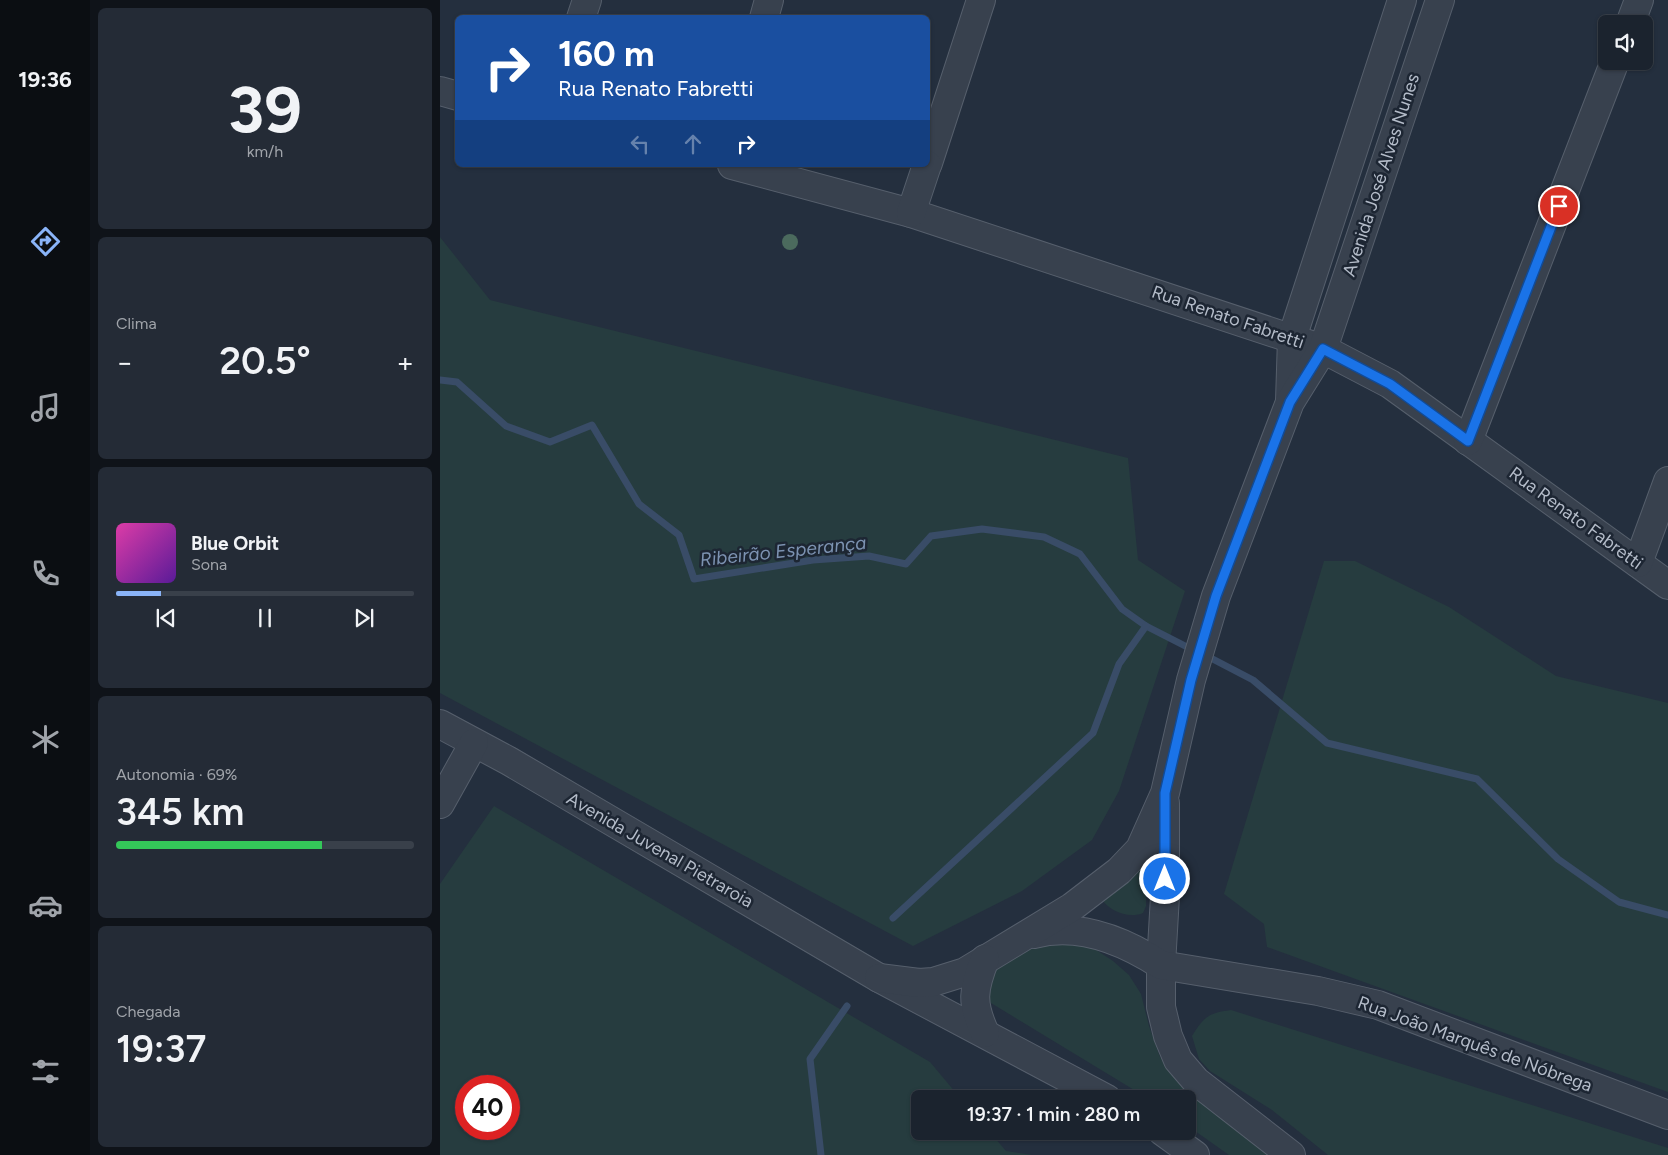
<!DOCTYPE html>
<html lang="pt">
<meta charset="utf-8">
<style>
:root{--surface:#1b232e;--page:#242b36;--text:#f1f3f6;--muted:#a0a4aa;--line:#39404a;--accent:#8ab4f8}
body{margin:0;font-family:Figtree,sans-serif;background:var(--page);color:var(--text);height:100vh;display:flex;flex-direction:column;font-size:19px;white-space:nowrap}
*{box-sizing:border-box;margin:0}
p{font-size:16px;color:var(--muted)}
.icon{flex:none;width:28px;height:28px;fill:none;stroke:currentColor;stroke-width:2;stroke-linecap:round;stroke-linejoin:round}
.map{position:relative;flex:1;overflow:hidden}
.side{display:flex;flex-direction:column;gap:8px;padding:8px;background:#0f1319;width:350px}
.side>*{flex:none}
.hud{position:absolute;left:15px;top:15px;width:475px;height:152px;border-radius:8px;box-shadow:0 1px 4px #0004,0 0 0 1px var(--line);background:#1a4fa0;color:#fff;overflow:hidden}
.fabs{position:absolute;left:1158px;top:15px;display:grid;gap:10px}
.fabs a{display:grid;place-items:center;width:55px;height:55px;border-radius:8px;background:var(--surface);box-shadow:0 1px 4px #0004,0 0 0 1px var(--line);font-size:25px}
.speed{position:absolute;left:15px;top:1075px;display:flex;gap:10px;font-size:25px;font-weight:700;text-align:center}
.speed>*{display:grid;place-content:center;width:65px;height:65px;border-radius:50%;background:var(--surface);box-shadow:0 1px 4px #0004,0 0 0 1px var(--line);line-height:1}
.speed .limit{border:8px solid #d22;background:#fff;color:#111}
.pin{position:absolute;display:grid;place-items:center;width:42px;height:42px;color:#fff;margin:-21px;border:2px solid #fff;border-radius:50%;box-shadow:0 1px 5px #0007}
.me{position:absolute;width:55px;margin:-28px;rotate:0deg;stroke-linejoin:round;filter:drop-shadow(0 0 4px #0008)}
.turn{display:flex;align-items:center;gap:18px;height:105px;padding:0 20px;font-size:22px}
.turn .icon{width:65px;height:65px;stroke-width:2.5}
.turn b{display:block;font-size:35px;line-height:42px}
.lanes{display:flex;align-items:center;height:48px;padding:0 20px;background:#0003;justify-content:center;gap:25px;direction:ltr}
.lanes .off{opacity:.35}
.big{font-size:38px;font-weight:600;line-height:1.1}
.side .widget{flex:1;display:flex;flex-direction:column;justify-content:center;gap:8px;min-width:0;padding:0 18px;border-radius:8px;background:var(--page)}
.side .dial{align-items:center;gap:0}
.dial b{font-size:65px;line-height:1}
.song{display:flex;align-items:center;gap:15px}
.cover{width:60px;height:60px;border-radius:8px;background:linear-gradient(135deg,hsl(320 70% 55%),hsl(270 70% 35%))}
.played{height:5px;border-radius:2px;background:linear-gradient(90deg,var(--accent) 15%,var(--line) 15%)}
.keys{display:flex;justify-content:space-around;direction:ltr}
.heat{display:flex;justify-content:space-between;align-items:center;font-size:28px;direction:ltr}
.charge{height:8px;border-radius:4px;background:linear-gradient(90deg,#34c759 69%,var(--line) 0)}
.trip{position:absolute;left:471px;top:1090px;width:285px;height:50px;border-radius:8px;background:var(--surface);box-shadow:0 1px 4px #0004,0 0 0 1px var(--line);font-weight:600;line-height:50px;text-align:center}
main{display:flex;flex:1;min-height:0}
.tab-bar{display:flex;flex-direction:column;width:90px;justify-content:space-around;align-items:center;background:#0b0e12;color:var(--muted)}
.tab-bar .icon{width:35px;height:35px}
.tab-bar .selected{color:var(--accent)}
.tab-bar b{font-size:22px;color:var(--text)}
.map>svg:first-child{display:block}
</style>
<main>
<nav class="tab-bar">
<b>19:36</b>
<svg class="icon selected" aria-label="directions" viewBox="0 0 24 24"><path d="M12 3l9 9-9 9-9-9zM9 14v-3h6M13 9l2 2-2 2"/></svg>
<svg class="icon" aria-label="music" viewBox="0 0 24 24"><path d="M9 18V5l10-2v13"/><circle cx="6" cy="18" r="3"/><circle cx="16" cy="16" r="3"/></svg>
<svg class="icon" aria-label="phone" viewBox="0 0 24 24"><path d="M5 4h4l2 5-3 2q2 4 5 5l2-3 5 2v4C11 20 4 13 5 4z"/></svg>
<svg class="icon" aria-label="climate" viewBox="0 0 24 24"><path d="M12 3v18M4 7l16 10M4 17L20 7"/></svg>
<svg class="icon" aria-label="car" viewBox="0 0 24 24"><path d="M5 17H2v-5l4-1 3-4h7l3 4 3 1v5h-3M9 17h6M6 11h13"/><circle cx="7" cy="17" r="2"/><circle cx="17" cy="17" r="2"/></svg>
<svg class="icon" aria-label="filters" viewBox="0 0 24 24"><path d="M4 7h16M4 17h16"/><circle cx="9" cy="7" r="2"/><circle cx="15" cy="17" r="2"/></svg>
</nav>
<section class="side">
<div class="widget dial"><b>39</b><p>km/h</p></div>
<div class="widget"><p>Clima</p>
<div class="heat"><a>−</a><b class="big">20.5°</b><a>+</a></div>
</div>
<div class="widget">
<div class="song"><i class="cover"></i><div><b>Blue Orbit</b><p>Sona</p></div></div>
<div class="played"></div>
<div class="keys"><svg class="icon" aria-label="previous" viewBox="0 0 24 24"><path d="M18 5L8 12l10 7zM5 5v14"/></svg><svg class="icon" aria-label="pause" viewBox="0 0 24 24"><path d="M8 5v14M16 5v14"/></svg><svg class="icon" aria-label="next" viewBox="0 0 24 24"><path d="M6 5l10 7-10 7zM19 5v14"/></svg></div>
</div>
<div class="widget"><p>Autonomia · 69%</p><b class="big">345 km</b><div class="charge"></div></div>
<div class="widget"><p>Chegada</p><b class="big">19:37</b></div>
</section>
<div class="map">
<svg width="1228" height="1155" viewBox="0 0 1228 1155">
<rect width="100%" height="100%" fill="#242f3e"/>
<g fill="#263c3f" fill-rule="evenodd">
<path d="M0,237l50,63 638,158 10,102 47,31 -66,200 -27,49 -70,51 -109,55 -473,-253z"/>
<path d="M884,561h31l94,46 107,69 112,27v389l-401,-145 -3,-23 -40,-30z"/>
<path d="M54,806l436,256 31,37h-41v32h69l17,20 26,4h-592v-271zM26,1086h43v43h-43z"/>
<path d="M711,858l-5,32v16l-3,7c-14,6 -35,-2 -42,-15z"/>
<path d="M622,942l25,2 26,17 16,14 12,19 8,32 11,31 18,25 94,73h-43l-41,-29v-27h-39l-158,-96 -7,-13c12,-40 42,-44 78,-48z"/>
<path d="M791,1010l437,138v7h-340l-56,-45 -62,-39 -11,-12 -7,-23c12,-19 16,-23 39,-26z"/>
</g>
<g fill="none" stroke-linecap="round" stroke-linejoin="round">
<g stroke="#394c67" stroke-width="7">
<path d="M0,380l17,2 49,44 44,16 42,-17 47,79 40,31 15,44 119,-19 56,-4 37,8 25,-28 51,-7 62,8 36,17 42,55 24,17 47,24"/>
<path d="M765,655l48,25 74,63 150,36 81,80 61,43 49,13"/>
<path d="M453,918l200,-185 26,-69 27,-38"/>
<path d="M381,1155l-11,-96 37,-53"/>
</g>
<defs>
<g id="minor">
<path d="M141,18l6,-18"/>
<path d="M324,18l5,-18"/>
<path d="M1190,24l9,-24"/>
<path d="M0,91l18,5"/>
<path d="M488,163l53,-163"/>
<path d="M292,165l179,48 412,136 67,35 278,201"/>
<path d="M471,213l16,-48"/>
<path d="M850,401l2,-63 110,-338"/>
<path d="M1028,441l147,-380"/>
<path d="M1198,563l30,-82"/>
<path d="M0,724l69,37 370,217 228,121"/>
<path d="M725,803v93l-4,69v42l7,29 10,24 18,21 95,74"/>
<path d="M0,804l34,-61"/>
<path d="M594,934c45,-12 90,7 127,31l157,26 60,14 290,110"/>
<path d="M439,978l40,5 14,-1 32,-10 107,-65 47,-36 21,-22 25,-56 26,-113 25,-84 74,-194 33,-53 117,-349"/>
<path d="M545,1033c-14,-30 -12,-44 0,-74"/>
<path d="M722,1131l33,24"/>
</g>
</defs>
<use href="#minor" stroke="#565f6c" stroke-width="30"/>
<use href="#minor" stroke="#38414e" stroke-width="28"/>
</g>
<circle fill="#4b6a5d" cx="350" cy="242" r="8"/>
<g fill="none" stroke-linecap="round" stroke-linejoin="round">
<defs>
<path id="route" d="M725,879v-86l26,-113 25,-84 74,-194 33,-53 67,35 78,57 91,-235"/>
</defs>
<use href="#route" stroke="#114b97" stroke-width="12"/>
<use href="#route" stroke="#1a73e8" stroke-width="9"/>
</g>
<g text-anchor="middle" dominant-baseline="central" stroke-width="5" stroke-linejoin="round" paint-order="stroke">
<g font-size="18" fill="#b4bcc9" stroke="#1d2633">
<text transform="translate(941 175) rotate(-72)">Avenida José Alves Nunes</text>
<text transform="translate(788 317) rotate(19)">Rua Renato Fabretti</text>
<text transform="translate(1136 518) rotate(36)">Rua Renato Fabretti</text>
<text transform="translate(220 850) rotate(30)">Avenida Juvenal Pietraroia</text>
<text transform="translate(1035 1044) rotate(20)">Rua João Marquês de Nóbrega</text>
</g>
<g font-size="19" font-style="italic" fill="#7c92b1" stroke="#1d2633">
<text transform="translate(343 551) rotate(-6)">Ribeirão Esperança</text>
</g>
</g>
</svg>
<div class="fabs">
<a><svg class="icon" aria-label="sound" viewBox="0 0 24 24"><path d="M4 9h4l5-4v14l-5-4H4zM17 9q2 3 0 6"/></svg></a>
</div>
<div class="speed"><div class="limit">40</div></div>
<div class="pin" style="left:1119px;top:206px;background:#d93025"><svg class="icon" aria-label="arrive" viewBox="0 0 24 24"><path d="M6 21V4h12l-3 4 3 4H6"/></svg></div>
<svg class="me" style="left:725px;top:879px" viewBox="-20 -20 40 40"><circle r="17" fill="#1a73e8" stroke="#fff" stroke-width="3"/><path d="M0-11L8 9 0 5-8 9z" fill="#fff"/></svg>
<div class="trip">19:37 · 1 min · 280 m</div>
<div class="hud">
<div class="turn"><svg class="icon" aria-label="right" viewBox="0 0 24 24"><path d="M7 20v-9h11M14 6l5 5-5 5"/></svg><div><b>160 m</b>Rua Renato Fabretti</div></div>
<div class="lanes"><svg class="icon off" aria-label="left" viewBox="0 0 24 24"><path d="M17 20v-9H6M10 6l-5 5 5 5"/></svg><svg class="icon off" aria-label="ahead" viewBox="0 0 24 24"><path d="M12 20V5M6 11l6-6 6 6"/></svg><svg class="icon" aria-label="right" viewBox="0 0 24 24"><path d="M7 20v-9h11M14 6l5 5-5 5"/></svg></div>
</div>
</div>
</main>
